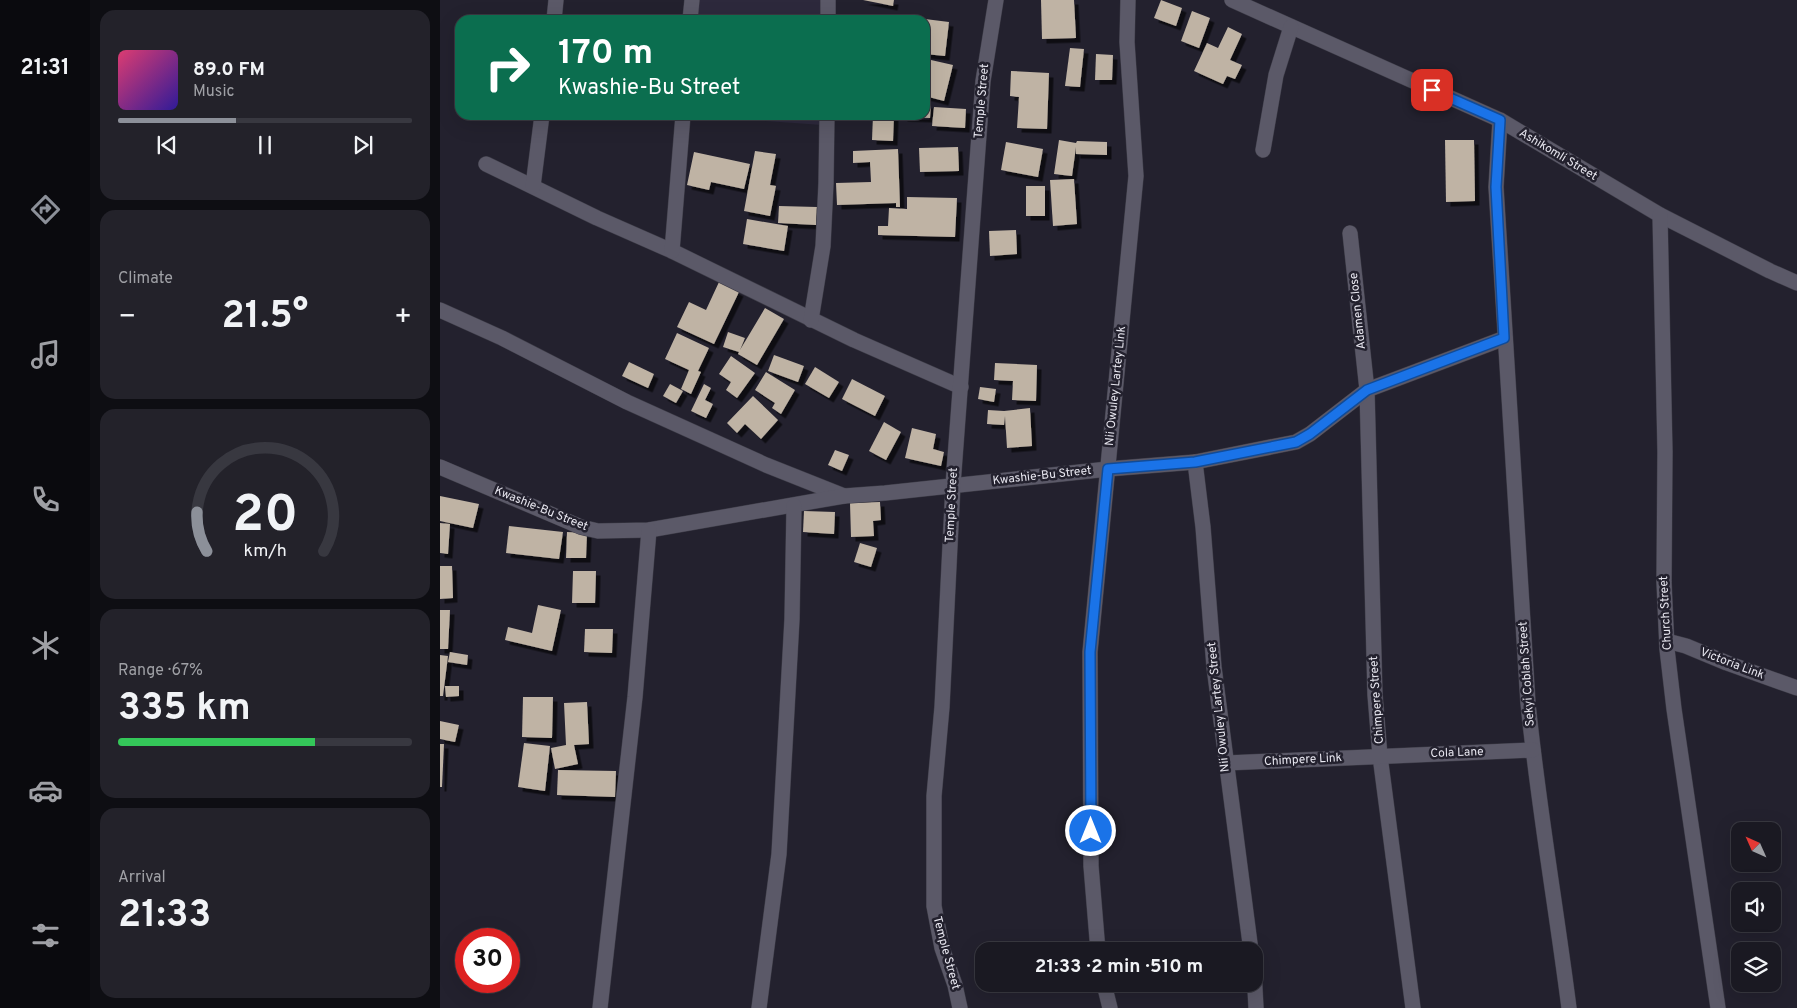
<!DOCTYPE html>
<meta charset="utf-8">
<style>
:root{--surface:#1a1922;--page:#23222a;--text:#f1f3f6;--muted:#9fa0a5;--line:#383840;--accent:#8c9099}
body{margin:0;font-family:Overpass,sans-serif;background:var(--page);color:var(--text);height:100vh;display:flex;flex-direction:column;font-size:19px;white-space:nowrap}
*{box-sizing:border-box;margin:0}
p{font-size:16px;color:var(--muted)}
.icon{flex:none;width:28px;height:28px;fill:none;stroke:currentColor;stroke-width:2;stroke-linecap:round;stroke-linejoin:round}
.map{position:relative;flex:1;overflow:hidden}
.details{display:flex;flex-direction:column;gap:10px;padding:10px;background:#0e0e13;width:350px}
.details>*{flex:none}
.guide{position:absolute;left:15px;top:15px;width:475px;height:105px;border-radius:15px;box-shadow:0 5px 20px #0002,0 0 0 1px var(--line);background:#0b6e4f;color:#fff;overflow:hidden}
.needle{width:32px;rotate:315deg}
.tools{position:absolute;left:1291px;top:822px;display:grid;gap:10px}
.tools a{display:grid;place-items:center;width:50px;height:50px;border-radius:10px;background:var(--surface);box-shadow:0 5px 20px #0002,0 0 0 1px var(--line);font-size:25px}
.speed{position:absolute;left:15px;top:928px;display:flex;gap:10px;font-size:25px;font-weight:700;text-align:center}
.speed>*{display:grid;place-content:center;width:65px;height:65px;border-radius:50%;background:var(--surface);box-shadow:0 5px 20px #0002,0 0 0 1px var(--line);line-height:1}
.speed .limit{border:8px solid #d22;background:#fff;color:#111}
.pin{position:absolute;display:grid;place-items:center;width:42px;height:42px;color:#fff;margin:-21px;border-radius:10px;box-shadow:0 2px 8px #0006}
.me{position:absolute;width:55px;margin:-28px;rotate:0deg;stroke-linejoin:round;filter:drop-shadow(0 0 4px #0008)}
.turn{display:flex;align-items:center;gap:18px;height:105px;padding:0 20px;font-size:22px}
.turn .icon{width:65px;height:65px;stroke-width:2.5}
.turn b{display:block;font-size:35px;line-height:42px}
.big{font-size:38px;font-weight:700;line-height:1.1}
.details .tile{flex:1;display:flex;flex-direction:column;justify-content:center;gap:8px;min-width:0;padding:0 18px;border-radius:15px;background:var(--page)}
.details .dial{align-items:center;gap:0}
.dial svg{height:130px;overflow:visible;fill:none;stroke:var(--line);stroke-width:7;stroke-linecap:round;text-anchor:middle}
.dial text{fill:var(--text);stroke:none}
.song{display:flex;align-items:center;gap:15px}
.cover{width:60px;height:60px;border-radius:8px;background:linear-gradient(135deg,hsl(340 70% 55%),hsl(250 70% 35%))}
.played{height:5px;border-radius:2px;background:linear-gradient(90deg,var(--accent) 40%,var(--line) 40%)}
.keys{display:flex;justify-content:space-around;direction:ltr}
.heat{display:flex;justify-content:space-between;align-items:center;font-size:28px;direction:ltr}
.charge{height:8px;border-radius:4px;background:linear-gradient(90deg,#34c759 67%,var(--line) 0)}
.trip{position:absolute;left:535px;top:942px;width:288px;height:50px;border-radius:15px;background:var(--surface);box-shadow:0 5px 20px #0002,0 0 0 1px var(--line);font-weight:700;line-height:50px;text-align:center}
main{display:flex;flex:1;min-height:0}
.dock{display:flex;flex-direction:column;width:90px;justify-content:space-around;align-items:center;background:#0a0a0e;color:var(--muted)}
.dock .icon{width:35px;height:35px}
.dock .selected{color:var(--accent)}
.dock b{font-size:22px;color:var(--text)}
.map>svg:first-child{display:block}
</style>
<main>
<nav class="dock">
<b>21:31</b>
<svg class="icon selected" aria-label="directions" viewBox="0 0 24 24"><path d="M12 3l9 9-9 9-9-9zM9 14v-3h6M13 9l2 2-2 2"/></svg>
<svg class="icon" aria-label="music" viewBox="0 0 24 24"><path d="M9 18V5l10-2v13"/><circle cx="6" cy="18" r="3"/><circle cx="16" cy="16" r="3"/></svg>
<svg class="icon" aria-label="phone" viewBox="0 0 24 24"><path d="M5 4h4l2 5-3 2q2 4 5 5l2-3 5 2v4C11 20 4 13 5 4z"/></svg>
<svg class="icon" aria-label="climate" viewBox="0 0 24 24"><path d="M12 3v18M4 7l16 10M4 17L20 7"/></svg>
<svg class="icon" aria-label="car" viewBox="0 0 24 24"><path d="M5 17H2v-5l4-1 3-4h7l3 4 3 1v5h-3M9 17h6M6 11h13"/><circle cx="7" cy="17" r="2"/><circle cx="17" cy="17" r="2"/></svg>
<svg class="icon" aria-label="filters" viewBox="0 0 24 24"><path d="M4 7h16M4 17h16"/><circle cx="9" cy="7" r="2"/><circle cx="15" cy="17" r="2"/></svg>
</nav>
<section class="details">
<div class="tile">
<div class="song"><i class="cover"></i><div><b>89.0 FM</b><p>Music</p></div></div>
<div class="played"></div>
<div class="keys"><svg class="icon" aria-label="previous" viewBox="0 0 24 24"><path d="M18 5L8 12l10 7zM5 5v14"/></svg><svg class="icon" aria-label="pause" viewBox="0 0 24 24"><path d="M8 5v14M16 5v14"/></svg><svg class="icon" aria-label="next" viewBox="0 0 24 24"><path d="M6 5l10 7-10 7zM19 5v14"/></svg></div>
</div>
<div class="tile"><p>Climate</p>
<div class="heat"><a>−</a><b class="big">21.5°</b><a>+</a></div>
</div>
<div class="tile dial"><svg viewBox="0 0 100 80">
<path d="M14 69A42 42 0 1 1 86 69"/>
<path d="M14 69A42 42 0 0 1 8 45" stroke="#8c9099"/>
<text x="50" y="56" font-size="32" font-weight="700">20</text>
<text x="50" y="72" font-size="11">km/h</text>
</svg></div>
<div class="tile"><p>Range · 67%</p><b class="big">335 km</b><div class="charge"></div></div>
<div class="tile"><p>Arrival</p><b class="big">21:33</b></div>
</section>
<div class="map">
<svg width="1357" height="1008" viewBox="0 0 1357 1008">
<defs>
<filter id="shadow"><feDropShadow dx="4.5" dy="4.5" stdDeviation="0" flood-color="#0009"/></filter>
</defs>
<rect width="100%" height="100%" fill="#23212e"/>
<g fill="#2d293c">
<path d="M259,0h122v20h-123z"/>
<path d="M253,115h129v10l-129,-9z"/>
</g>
<g fill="#bfb3a4" filter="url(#shadow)">
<path d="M423,0h31l-1,6z"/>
<path d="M601,0h33l2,38 -34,1z"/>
<path d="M721,0l21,8 -6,18 -22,-8z"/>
<path d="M752,11l18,7 -11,30 -18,-7z"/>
<rect x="348" y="16" width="19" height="4"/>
<path d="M485,19l24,3 -4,34 -20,-2z"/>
<path d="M788,27l14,7 -12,26 12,5 -7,14 -8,-3 -4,8 -29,-13 13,-28 11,5z"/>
<path d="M630,48l14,1 -4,38 -15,-1z"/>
<path d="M656,54l17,1 -1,25h-17z"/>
<path d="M491,60l22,5 -9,36 -19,-5v-12z"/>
<path d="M571,71l38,2 -2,56 -30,-1 2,-31 -9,-1z"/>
<path d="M485,104h6l-1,14 -27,-1v-2h22z"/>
<path d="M494,107l32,2 -1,19 -33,-2z"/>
<path d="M433,115h21l-1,26 -21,-1z"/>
<path d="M619,140l17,3 1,-2 30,1v13l-31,-1v-7l-4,29 -18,-2z"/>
<path d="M1005,140h29l1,61 -29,1z"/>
<path d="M566,142l37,7 -5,28 -37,-7z"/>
<path d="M518,147l1,24 -39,1 -1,-24z"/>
<path d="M458,149l2,58h-4v-4l-59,2 -1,-22 35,-1 -1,-20 -17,1v-12z"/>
<path d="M315,151l21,3 -6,31 6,1 -6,30 -26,-5z"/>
<path d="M254,152l56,12 -6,25 -33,-7 -2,8 -22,-5z"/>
<path d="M634,179l3,45 -24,2 -3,-46z"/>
<rect x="586" y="186" width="19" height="30"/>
<path d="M467,197l50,1 -2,39 -77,-2v-9h10l1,-18 18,1z"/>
<path d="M339,206l38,1 -1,18 -38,-2z"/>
<path d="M307,219l41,7 -4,25 -41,-7z"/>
<path d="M576,230l1,24 -27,2 -1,-25z"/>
<path d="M279,282l20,10 -25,52 -37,-17 12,-25 17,8z"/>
<path d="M325,308l19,11 -27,46 -19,-11 1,-2 -16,-5 5,-15 17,6 -5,12z"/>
<path d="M237,333l32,15 -11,23 3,1 -10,22 -10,-5 8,-19 -24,-11z"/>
<path d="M334,355l30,11 -6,16 -30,-11z"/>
<path d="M291,356l24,17 -18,25 -11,-8 5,-8 -12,-8z"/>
<path d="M189,362l25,12 -6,14 -26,-12z"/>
<path d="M555,363l42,2 -1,36 -24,-1 1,-19 -19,-1z"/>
<path d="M375,367l24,15 -10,16 -24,-14z"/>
<path d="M326,372l29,18 -14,24 -9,-6 3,-5 -20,-13z"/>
<path d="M412,379l33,17 -10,20 -33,-17z"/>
<path d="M230,384l13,7 -7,12 -13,-7z"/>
<path d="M264,384l7,4 -6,12 8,4 -7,14 -15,-7z"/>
<path d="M540,387l16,2 -2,13 -16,-3z"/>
<path d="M313,396l25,24 -17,19 -16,-15 -8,9 -10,-10z"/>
<path d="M590,408l2,38 -25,2 -2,-32 -1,9 -17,-1 1,-14 16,1z"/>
<path d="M444,422l17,10 -15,28 -17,-9z"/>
<path d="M472,428l24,6 -3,15 11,3 -3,14 -36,-8z"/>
<path d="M395,450l14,5 -7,16 -14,-6z"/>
<path d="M0,496l39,8 -6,24 -33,-7z"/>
<path d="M440,502l1,18 -8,1 1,15 -23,1 -1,-34z"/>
<path d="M364,511l31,1 -1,22 -31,-2z"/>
<path d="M0,523l10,1 -2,30 -8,-1z"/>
<path d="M69,526l54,6 -4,27 -53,-6z"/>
<path d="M127,532l20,1 -1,25h-20z"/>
<path d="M420,543l17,5 -6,19 -17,-5z"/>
<path d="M0,566h12l1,32 -13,1z"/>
<path d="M133,571h23l-1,32h-23z"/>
<path d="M98,605l23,5 -9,41 -47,-11 3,-13 24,6z"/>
<path d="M0,610h10l-2,39h-8z"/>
<path d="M145,629h28l-1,24 -28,-1z"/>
<path d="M10,652l18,3 -1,10 -19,-3z"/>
<path d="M0,655l8,1 -5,40h-3z"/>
<path d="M5,686h14v10l-13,1z"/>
<path d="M83,697h30l-1,41 -30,-1z"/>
<path d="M147,702l2,42 -15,1 4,19 -23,5 -4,-21 15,-3 -2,-42z"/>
<path d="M0,721l19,4 -4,17 -15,-3z"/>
<path d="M84,743l26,3 -5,45 -27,-4z"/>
<path d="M0,744h4l-2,43h-2z"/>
<path d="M118,770l58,1 -1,26 -58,-2z"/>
</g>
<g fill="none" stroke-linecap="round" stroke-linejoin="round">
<defs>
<g id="minor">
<path d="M792,0l268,120 160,95 110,56 27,12"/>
<path d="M114,20l2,-20"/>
<path d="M250,20l2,-20"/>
<path d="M388,20v-20"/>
<path d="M1060,120l-4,67 32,516c10,102 28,203 41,305"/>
<path d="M823,150l13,-75 15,-48"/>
<path d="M46,164l111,54 75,33 182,89 107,47"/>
<path d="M93,186l9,-71"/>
<path d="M1220,215l5,237 -1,130 3,67 7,60 44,299"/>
<path d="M910,233l17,157 8,305 5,61 33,252"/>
<path d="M232,251l11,-136"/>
<path d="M0,310l62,28 125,64 84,38 55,25 78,31"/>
<path d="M371,320l12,-74 3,-63 1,-68"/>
<path d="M755,462l8,65 11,140 37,284"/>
<path d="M0,467l141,60 17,4 51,-1 195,-34 41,-3 223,-24 87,-7 101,-20 14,-8 57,-44 138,-52"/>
<path d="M1227,641l19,5 41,17 70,25"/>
<path d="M786,763l307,-13"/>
<path d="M658,951l-7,-85 -1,-214 46,-476 -9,-134 1,-42"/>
<path d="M814,970l2,38"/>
<path d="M664,984l6,24"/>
<path d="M160,1008l35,-311 14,-167"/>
<path d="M319,1008l20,-154 13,-235 2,-113"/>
<path d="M520,1008l-5,-23 -13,-37 -8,-42v-110l8,-89 11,-222 30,-404 13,-81"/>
</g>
</defs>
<use href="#minor" stroke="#3c3b46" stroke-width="16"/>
<use href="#minor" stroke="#5b5968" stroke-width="15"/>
</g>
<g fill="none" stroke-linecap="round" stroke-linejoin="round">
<defs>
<path id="route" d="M651,831l-1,-179 18,-183 87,-7 101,-20 14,-8 57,-44 137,-52 -8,-151 4,-67 -68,-30"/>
</defs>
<use href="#route" stroke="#114b97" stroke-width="12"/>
<use href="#route" stroke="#1a73e8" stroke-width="9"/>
</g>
<g text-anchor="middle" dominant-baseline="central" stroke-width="5" stroke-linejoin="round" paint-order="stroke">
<g font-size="12" fill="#e8e7f0" stroke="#23212e">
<text transform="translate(542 101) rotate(-85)">Temple Street</text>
<text transform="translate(1118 155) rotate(31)">Ashikomli Street</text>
<text transform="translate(918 311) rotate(-96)">Adamen Close</text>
<text transform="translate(676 386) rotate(-84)">Nii Owuley Lartey Link</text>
<text transform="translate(602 476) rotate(-6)">Kwashie-Bu Street</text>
<text transform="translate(512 505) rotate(-87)">Temple Street</text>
<text transform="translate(101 509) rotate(22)">Kwashie-Bu Street</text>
<text transform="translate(1226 613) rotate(-93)">Church Street</text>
<text transform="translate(1292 664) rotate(21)">Victoria Link</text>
<text transform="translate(1087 674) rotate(-94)">Sekyi Coblah Street</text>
<text transform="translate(937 700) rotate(-94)">Chimpere Street</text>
<text transform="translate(779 707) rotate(-96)">Nii Owuley Lartey Street</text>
<text transform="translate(1017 753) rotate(-2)">Cola Lane</text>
<text transform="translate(863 760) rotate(-3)">Chimpere Link</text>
<text transform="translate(506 953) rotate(75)">Temple Street</text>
</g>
</g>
</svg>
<div class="tools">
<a><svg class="needle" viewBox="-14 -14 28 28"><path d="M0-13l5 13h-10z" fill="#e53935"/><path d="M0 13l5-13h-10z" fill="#9fa0a5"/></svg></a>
<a><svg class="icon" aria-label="sound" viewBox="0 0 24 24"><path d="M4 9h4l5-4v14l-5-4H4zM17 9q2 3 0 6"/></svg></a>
<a><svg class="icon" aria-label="layers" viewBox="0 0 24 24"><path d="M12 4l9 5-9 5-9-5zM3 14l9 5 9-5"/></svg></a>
</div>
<div class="speed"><div class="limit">30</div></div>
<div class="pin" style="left:992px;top:90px;background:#d93025"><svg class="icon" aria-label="arrive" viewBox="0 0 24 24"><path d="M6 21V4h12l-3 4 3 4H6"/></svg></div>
<svg class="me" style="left:651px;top:831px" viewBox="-20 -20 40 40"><circle r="17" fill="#1a73e8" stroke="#fff" stroke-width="3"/><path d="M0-11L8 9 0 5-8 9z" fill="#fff"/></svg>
<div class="trip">21:33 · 2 min · 510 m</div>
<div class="guide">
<div class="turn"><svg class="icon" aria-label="right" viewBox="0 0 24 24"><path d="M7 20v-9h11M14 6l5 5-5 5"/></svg><div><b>170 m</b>Kwashie-Bu Street</div></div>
</div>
</div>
</main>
